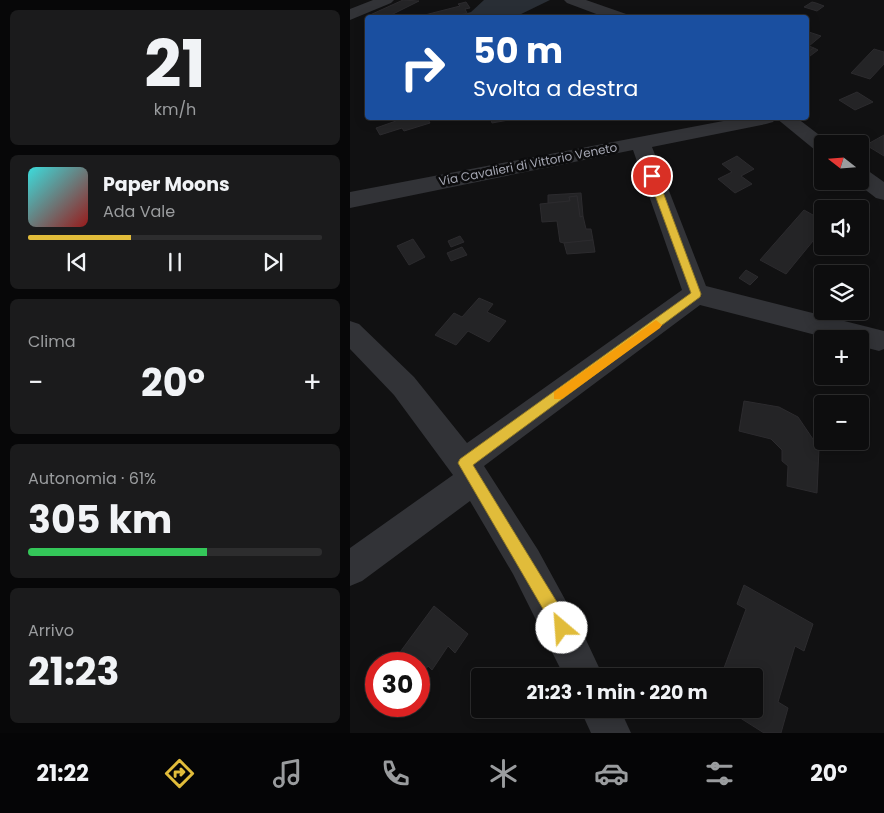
<!DOCTYPE html>
<html lang="it">
<meta charset="utf-8">
<style>
:root{--surface:#0d0d0e;--page:#1b1b1c;--text:#f1f3f6;--muted:#9a9c9e;--line:#2d2d2e;--accent:#e1bc3a}
body{margin:0;font-family:Poppins,sans-serif;background:var(--page);color:var(--text);height:100vh;display:flex;flex-direction:column;font-size:19px;white-space:nowrap}
*{box-sizing:border-box;margin:0}
p{font-size:16px;color:var(--muted)}
.icon{flex:none;width:28px;height:28px;fill:none;stroke:currentColor;stroke-width:2;stroke-linecap:round;stroke-linejoin:round}
.map{position:relative;flex:1;overflow:hidden}
.panel{display:flex;flex-direction:column;gap:10px;padding:10px;background:#070708;width:350px}
.panel>*{flex:none}
.top-card{position:absolute;left:15px;top:15px;width:444px;height:105px;border-radius:5px;box-shadow:0 2px 12px #0003,0 0 0 1px var(--line);background:#1a4fa0;color:#fff;overflow:hidden}
.needle{width:32px;rotate:287deg}
.buttons{position:absolute;left:464px;top:135px;display:grid;gap:10px}
.buttons a{display:grid;place-items:center;width:55px;height:55px;border-radius:5px;background:var(--surface);box-shadow:0 2px 12px #0003,0 0 0 1px var(--line);font-size:25px}
.speed{position:absolute;left:15px;top:652px;display:flex;gap:10px;font-size:25px;font-weight:700;text-align:center}
.speed>*{display:grid;place-content:center;width:65px;height:65px;border-radius:50%;background:var(--surface);box-shadow:0 2px 12px #0003,0 0 0 1px var(--line);line-height:1}
.speed .limit{border:8px solid #d22;background:#fff;color:#111}
.pin{position:absolute;display:grid;place-items:center;width:42px;height:42px;color:#fff;margin:-21px;border:2px solid #fff;border-radius:50%;box-shadow:0 1px 5px #0007}
.me{position:absolute;width:55px;margin:-28px;rotate:333deg;stroke-linejoin:round;filter:drop-shadow(0 0 4px #0008)}
.turn{display:flex;align-items:center;gap:18px;height:105px;padding:0 25px;font-size:22px}
.turn .icon{width:65px;height:65px;stroke-width:2.5}
.turn b{display:block;font-size:35px;line-height:42px}
.big{font-size:38px;font-weight:700;line-height:1.1}
.panel .tile{flex:1;display:flex;flex-direction:column;justify-content:center;gap:8px;min-width:0;padding:0 18px;border-radius:8px;background:var(--page)}
.panel .dial{align-items:center;gap:0}
.dial b{font-size:65px;line-height:1}
.song{display:flex;align-items:center;gap:15px}
.cover{width:60px;height:60px;border-radius:8px;background:linear-gradient(135deg,hsl(180 70% 55%),hsl(0 70% 35%))}
.played{height:5px;border-radius:2px;background:linear-gradient(90deg,var(--accent) 35%,var(--line) 35%)}
.keys{display:flex;justify-content:space-around;direction:ltr}
.heat{display:flex;justify-content:space-between;align-items:center;font-size:28px;direction:ltr}
.charge{height:8px;border-radius:4px;background:linear-gradient(90deg,#34c759 61%,var(--line) 0)}
.trip{position:absolute;left:121px;top:668px;width:292px;height:50px;border-radius:5px;background:var(--surface);box-shadow:0 2px 12px #0003,0 0 0 1px var(--line);font-weight:700;line-height:50px;text-align:center}
.tab-bar{display:flex;height:80px;justify-content:space-around;align-items:center;background:#050506;color:var(--muted)}
.tab-bar .icon{width:35px;height:35px}
.tab-bar .on{color:var(--accent)}
.tab-bar b{font-size:22px;color:var(--text)}
main{display:flex;flex:1;min-height:0}
.map>svg:first-child{display:block}
</style>
<main>
<section class="panel">
<div class="tile dial"><b>21</b><p>km/h</p></div>
<div class="tile">
<div class="song"><i class="cover"></i><div><b>Paper Moons</b><p>Ada Vale</p></div></div>
<div class="played"></div>
<div class="keys"><svg class="icon" aria-label="previous" viewBox="0 0 24 24"><path d="M18 5L8 12l10 7zM5 5v14"/></svg><svg class="icon" aria-label="pause" viewBox="0 0 24 24"><path d="M8 5v14M16 5v14"/></svg><svg class="icon" aria-label="next" viewBox="0 0 24 24"><path d="M6 5l10 7-10 7zM19 5v14"/></svg></div>
</div>
<div class="tile"><p>Clima</p>
<div class="heat"><a>−</a><b class="big">20°</b><a>+</a></div>
</div>
<div class="tile"><p>Autonomia · 61%</p><b class="big">305 km</b><div class="charge"></div></div>
<div class="tile"><p>Arrivo</p><b class="big">21:23</b></div>
</section>
<div class="map">
<svg width="534" height="733" viewBox="0 0 534 733">
<rect width="100%" height="100%" fill="#111112"/>
<path fill="#292e35" d="M134,0h66l-35,17h-62l18,-5z"/>
<g fill="#242426" stroke="#2c2b2e">
<path d="M53,0l16,1 -34,17 -15,-3z"/>
<path d="M116,2l4,6 -5,1 2,4 -17,5h-37l47,-12 -2,-2z"/>
<path d="M462,2l4,1 8,3 -7,5 -13,-4z"/>
<path d="M459,32l12,4 -12,10 5,2 -8,5v-18z"/>
<path d="M464,48l4,2 -12,9v-6z"/>
<path d="M524,49l10,3v12l-14,15 -19,-6z"/>
<path d="M507,92l16,10 -18,8 -16,-10z"/>
<path d="M44,118h33l3,5 -26,8 -2,-3 -22,7 -4,-7 20,-7z"/>
<path d="M140,118h30l-28,5z"/>
<path d="M534,135v21l-18,-11z"/>
<path d="M387,156l17,13 -13,7 11,8 -17,9 -17,-14 14,-7 -10,-8z"/>
<path d="M231,193l2,23 -3,1 -3,-21 -8,1 1,4 -22,2v-8z"/>
<path d="M227,196l3,21 3,-1 3,13h5l2,11 -29,3 -4,-1 -3,-21 -15,1 -2,-18 30,-3 -1,-4z"/>
<path d="M454,210l18,10v10l-36,44 -26,-14z"/>
<path d="M110,236l4,6 -13,5 -3,-6z"/>
<path d="M63,239l12,18 -16,8 -12,-19z"/>
<path d="M243,240l2,12 -28,2 -3,-11z"/>
<path d="M112,247l5,8 -16,6 -4,-8z"/>
<path d="M396,270l12,7 -8,8 -11,-7z"/>
<path d="M129,298l14,6 -6,8 19,9 -17,21 -21,-11 -12,14 -21,-10 19,-22 8,4z"/>
<path d="M394,401l35,6 19,10 21,31 -2,45 -30,-7 1,-20 -6,-5v-11l-11,-11 -32,-8z"/>
<path d="M394,585l69,39 -9,27 -9,-5 -17,56 10,6 -7,25h-17l-38,-24h29v-33h-34l25,-67 -9,-5z"/>
<path d="M84,606l34,28 -13,19 -7,-7 -16,24 -4,-4 -9,13v-15h-43v20l-9,-9 16,-21 9,9z"/>
</g>
<g fill="none" stroke-linecap="round" stroke-linejoin="round">
<g fill="#323337" fill-rule="evenodd">
<path d="M23,0h21l-3,3 -41,17v-11z"/>
<path d="M214,0h22l43,15 1,3h-23l-40,-15z"/>
<path d="M389,118h37l-3,4 -7,2 -114,23 54,139 178,45v18l-5,2 -19,-5v-7h-29l-131,-34 -216,161 54,84 41,75 24,51h-39l-51,-102 -43,-73 -108,80 -12,5v-38l103,-73 -59,-80 -44,-46v-28l9,3 55,53 53,66 215,-153 -49,-140 -283,58v-16z"/>
<path d="M426,118h21l34,26h-9v8l-7,-2z"/>
<path d="M510,168l7,2 17,12v18l-8,-2 -22,-17h6z"/>
<path d="M230,709h40l11,24h-40z"/>
</g>
</g>
<path fill="#e1bc3a" stroke="#927a26" d="M302,173l5,3 44,118 -1,3 -227,168 87,142 10,21 -3,5 -5,3 -5,-3 -99,-170 2,-4 231,-166 -43,-117z"/>
<path fill="#f59e0b" d="M306,320l6,5 -2,3 -98,71h-8v-7z"/>
<g text-anchor="middle" dominant-baseline="central" stroke-width="5" stroke-linejoin="round" paint-order="stroke">
<g font-size="12" fill="#a4a6b2" stroke="#0c0c0d">
<text transform="translate(178 164) rotate(-11)">Via Cavalieri di Vittorio Veneto</text>
</g>
</g>
</svg>
<div class="buttons">
<a><svg class="needle" viewBox="-14 -14 28 28"><path d="M0-13l5 13h-10z" fill="#e53935"/><path d="M0 13l5-13h-10z" fill="#9a9c9e"/></svg></a>
<a><svg class="icon" aria-label="sound" viewBox="0 0 24 24"><path d="M4 9h4l5-4v14l-5-4H4zM17 9q2 3 0 6"/></svg></a>
<a><svg class="icon" aria-label="layers" viewBox="0 0 24 24"><path d="M12 4l9 5-9 5-9-5zM3 14l9 5 9-5"/></svg></a>
<a>+</a>
<a>−</a>
</div>
<div class="speed"><div class="limit">30</div></div>
<div class="pin" style="left:302px;top:176px;background:#d93025"><svg class="icon" aria-label="arrive" viewBox="0 0 24 24"><path d="M6 21V4h12l-3 4 3 4H6"/></svg></div>
<svg class="me" style="left:212px;top:628px" viewBox="-20 -20 40 40"><circle r="19" fill="#fff"/><path d="M0-13L10 11 0 6-10 11z" fill="#e1bc3a"/></svg>
<div class="trip">21:23 · 1 min · 220 m</div>
<div class="top-card">
<div class="turn"><svg class="icon" aria-label="right" viewBox="0 0 24 24"><path d="M7 20v-9h11M14 6l5 5-5 5"/></svg><div><b>50 m</b>Svolta a destra</div></div>
</div>
</div>
</main>
<nav class="tab-bar">
<b>21:22</b>
<svg class="icon on" aria-label="directions" viewBox="0 0 24 24"><path d="M12 3l9 9-9 9-9-9zM9 14v-3h6M13 9l2 2-2 2"/></svg>
<svg class="icon" aria-label="music" viewBox="0 0 24 24"><path d="M9 18V5l10-2v13"/><circle cx="6" cy="18" r="3"/><circle cx="16" cy="16" r="3"/></svg>
<svg class="icon" aria-label="phone" viewBox="0 0 24 24"><path d="M5 4h4l2 5-3 2q2 4 5 5l2-3 5 2v4C11 20 4 13 5 4z"/></svg>
<svg class="icon" aria-label="climate" viewBox="0 0 24 24"><path d="M12 3v18M4 7l16 10M4 17L20 7"/></svg>
<svg class="icon" aria-label="car" viewBox="0 0 24 24"><path d="M5 17H2v-5l4-1 3-4h7l3 4 3 1v5h-3M9 17h6M6 11h13"/><circle cx="7" cy="17" r="2"/><circle cx="17" cy="17" r="2"/></svg>
<svg class="icon" aria-label="filters" viewBox="0 0 24 24"><path d="M4 7h16M4 17h16"/><circle cx="9" cy="7" r="2"/><circle cx="15" cy="17" r="2"/></svg>
<b>20°</b>
</nav>
